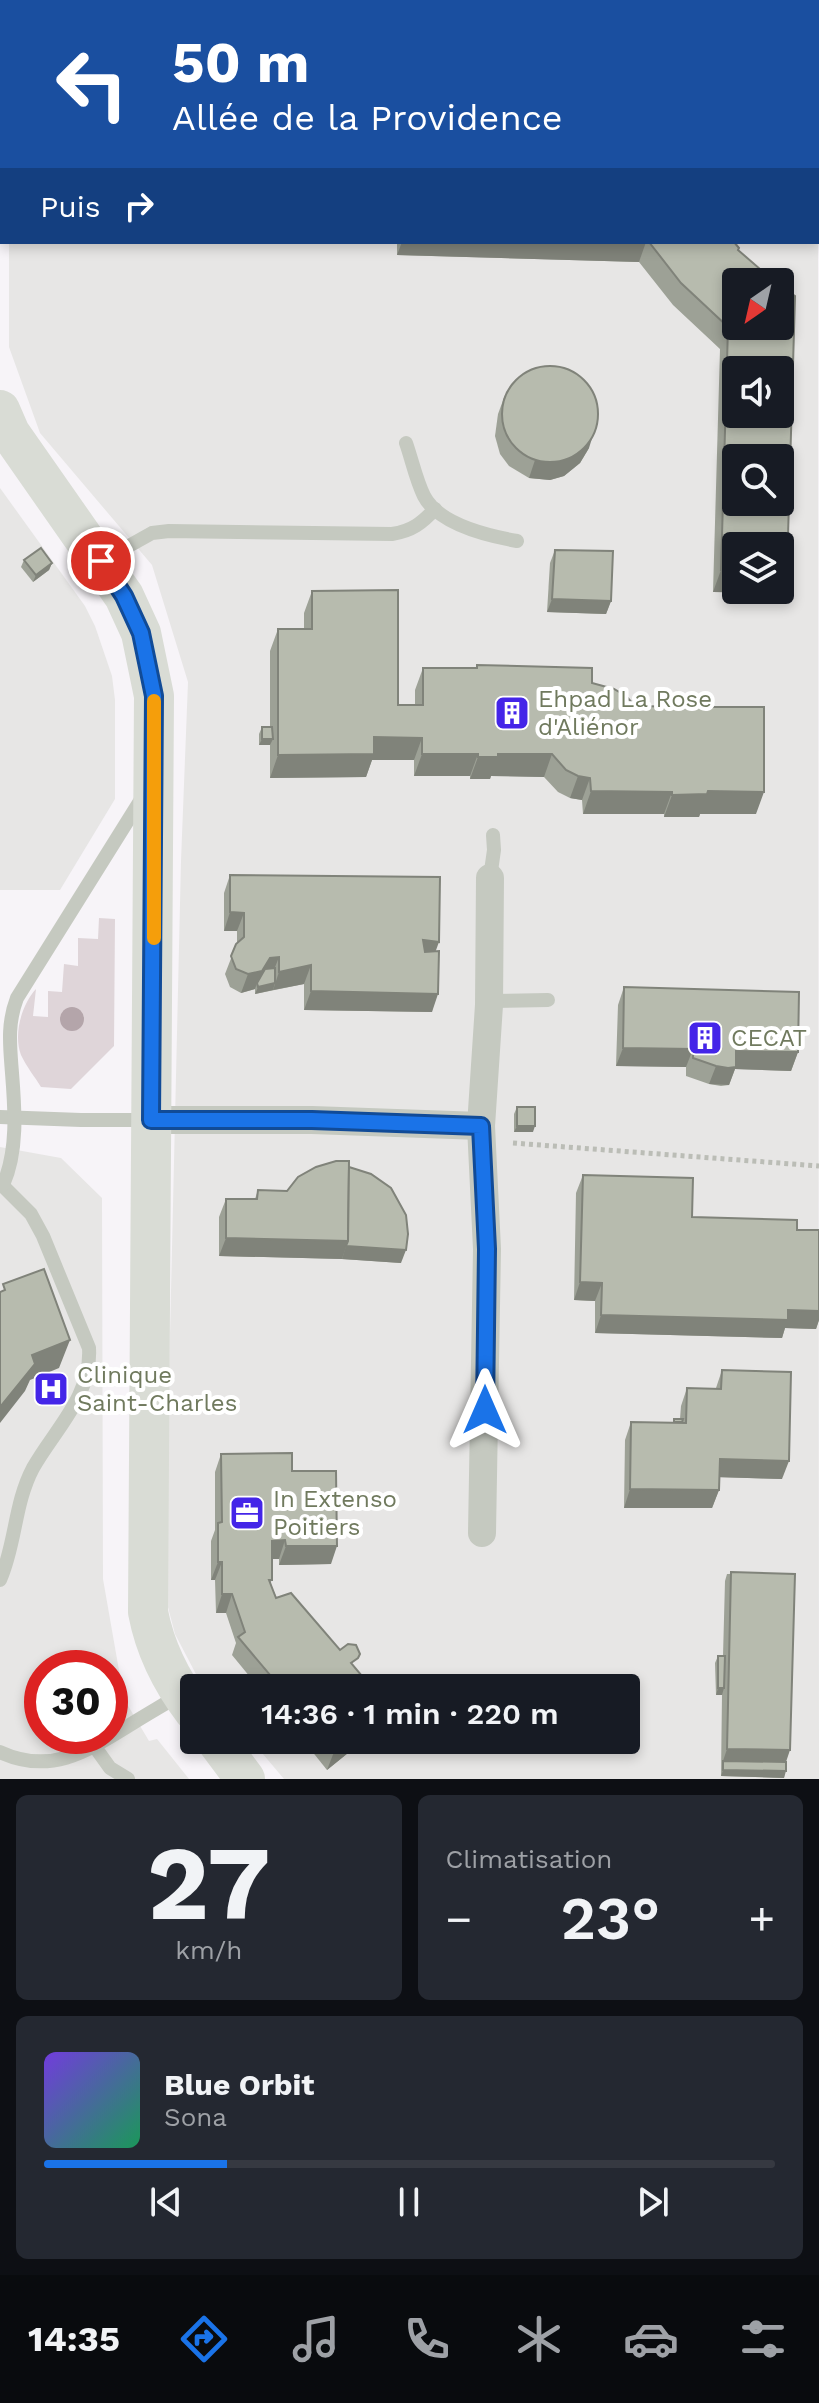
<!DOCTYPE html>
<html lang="fr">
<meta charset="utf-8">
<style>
:root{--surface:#171b24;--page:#242831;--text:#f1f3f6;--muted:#9ea1a6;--line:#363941;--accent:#1a73e8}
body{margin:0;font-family:"Work Sans",sans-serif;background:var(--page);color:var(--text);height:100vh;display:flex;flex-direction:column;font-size:30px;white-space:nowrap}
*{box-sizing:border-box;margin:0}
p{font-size:26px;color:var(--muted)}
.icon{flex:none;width:44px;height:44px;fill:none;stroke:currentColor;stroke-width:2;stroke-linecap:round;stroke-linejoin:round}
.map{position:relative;height:1779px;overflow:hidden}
.panel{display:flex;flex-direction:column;gap:16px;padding:16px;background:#0d0f14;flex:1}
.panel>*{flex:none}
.guide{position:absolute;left:0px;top:0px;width:820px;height:244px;box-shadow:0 4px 12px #0003;background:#1a4fa0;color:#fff;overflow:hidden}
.needle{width:52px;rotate:214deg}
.controls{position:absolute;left:722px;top:268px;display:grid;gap:16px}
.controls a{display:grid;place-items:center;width:72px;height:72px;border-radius:8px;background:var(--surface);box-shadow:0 4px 12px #0003;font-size:40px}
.speed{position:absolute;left:24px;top:1650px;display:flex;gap:16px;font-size:40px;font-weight:700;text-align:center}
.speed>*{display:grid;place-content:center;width:104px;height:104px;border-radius:50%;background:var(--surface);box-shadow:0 4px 12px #0003;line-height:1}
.speed .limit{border:12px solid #d22;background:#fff;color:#111}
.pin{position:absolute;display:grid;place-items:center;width:68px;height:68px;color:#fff;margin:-34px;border:4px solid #fff;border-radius:50%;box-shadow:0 2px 8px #0007}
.me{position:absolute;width:88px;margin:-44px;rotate:0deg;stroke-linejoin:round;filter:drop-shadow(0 0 6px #0008)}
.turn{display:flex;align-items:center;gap:28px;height:168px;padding:0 40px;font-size:36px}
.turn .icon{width:104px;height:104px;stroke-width:2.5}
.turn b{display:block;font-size:56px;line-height:68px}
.then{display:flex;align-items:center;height:76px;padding:0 40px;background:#0003;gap:16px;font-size:30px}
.big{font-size:60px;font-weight:600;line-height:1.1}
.panel .card{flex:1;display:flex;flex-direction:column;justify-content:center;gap:12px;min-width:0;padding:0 28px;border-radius:12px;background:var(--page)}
.panel .dial{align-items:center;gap:0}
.dial b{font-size:104px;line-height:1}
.song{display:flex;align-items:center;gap:24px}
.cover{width:96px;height:96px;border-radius:12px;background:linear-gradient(135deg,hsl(260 70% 55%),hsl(150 70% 35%))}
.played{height:8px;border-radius:4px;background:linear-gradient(90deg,var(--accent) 25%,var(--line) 25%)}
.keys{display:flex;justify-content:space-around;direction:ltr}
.heat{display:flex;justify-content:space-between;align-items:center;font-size:44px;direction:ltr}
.panel .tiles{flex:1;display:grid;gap:16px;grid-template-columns:1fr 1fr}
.card:last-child{grid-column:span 2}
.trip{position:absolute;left:180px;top:1674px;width:460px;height:80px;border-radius:8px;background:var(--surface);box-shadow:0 4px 12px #0003;font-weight:600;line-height:80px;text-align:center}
.tab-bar{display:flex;height:128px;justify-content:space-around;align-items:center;background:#090b0e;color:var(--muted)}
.tab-bar .icon{width:56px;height:56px}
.tab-bar .active{color:var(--accent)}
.tab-bar b{font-size:36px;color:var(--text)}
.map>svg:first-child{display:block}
</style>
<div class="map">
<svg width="819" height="1779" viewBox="0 0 819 1779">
<rect width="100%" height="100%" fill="#f7f4f8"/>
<g fill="#e7e6e5" fill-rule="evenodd">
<path d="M818,211l1,1568h-535l-33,-39h375v-52h-419l-9,-10 -23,-44 -11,-42 17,-731 7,-179 -36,-117 -112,-132 -31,-86v-105h809zM736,282h44v44h-44zM736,370h44v44h-44zM736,458h44v44h-44zM736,546h44v44h-44z"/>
<path d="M0,488l85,118 10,20 17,50 3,24v99l-55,91h-60z"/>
<path d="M0,1147l61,11 41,40 1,381 21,120 25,42 8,-2 32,40h-189zM42,1668h68v68h-68z"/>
</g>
<path fill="#dfd5d9" d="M99,918l16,1 -1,127 -43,43 -30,-2c-6,-10 -15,-21 -20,-32 -8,-21 1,-51 15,-66l-3,27 15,1v-26l14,1 2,-28 14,2v-28l20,1z"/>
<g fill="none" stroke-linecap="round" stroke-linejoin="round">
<g stroke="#bbbdb6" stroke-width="5" stroke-dasharray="4 4" stroke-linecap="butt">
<path d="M818,17l1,-2"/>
<path d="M818,229l1,4"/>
<path d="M513,1143l306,23"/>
</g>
<g stroke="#c5c9c0" stroke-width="14">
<path d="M299,2v-2"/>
<path d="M359,2v-2"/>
<path d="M406,443c6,17 10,37 18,53 15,29 65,40 93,45"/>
<path d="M102,561l50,-28 17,-2 223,3c20,-3 30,-11 43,-25"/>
<path d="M490,878l4,-28 -1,-15"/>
<path d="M489,1001l59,-1"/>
<path d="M0,1117l81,3h67"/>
<path d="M0,1183l31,31 12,22 46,112c3,48 -34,81 -56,120 -19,36 -17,76 -33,112"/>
<path d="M3,1185c15,-34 12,-75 9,-112 -2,-27 -5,-49 5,-75l125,-200"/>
<path d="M95,1747l15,21 18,11"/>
<path d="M0,1752c52,24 89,-2 133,-29 16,-10 32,-19 48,-29"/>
</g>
<g stroke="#c5c9c0" stroke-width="28">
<path d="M151,1120h161l169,6"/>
<path d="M482,1533l5,-284 -6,-123 8,-121 1,-127"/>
</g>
<g stroke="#d9dcd5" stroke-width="40">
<path d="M117,0l3,2"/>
<path d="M818,170l1,1"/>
<path d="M0,173l2,1"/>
<path d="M0,410l10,23 114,163 17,37 13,63 -6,916c7,37 23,69 46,99"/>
<path d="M216,1740l29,39"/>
</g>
</g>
<circle fill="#b4a5aa" cx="72" cy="1019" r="12"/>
<g fill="#9da196">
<path d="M397,242h337l4,8 49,320 -8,23 -66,-1 7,-243 -47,-44 -34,-43 -242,-7z"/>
<path d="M505,395l84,53 -9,15 -16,13 -14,4 -21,-2 -20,-12 -9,-12 -5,-18 3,-22z"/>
<path d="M555,550l56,51 -5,13 -59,-2 3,-49z"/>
<path d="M24,560l28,3 -3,7 -16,12 -12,-15z"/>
<path d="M312,591l86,114h17v-15l8,-22h53l1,-3 115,18 43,23 52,1 2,-4 20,4 47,107h-56l-1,3h-35v-3h-81l-1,-14 -12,-2 -12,-6 -14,-15 -53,-1 -1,3h-20v-3h-56v-16h-42l-6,17 -96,1v-33h-11v-11l3,-7h8v-76l8,-22h26v-16z"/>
<path d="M230,875l206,76 -4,61 -128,-2v-26l-49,10v-5l-14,4 -11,-6 -5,-13 12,-31v-12h-13v-38z"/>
<path d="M624,987l174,65 -7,19 -56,-2 -6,16 -8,1 -12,-2 -23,-8v-9l-70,-1 2,-61z"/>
<path d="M517,1107l16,25h-19v-18z"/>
<path d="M349,1167l52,96 -59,-4 -123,-3v-39l7,-18h29l3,-9 29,1z"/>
<path d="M583,1175l109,42 105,13h22v90l-3,9 -31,-1 -3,10 -187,-5v-32l-21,-1 2,-107z"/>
<path d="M722,1370l60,109 -63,-2v13l-7,18h-88l1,-68 6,-18h42l1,-3h6l1,-13 6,-18h29z"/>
<path d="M221,1454l71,17 39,93 -52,1v-6h-7l-1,25 2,6 4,8 78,70 17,20h-113l-27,-33 4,-12 -10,-30h-10l-1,-33h-4v-39l4,-11v-58z"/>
<path d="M727,1574h3l56,188 -2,16 -63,-2 1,-82 -6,1 -1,-32 3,-7h5l2,-75z"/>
<path d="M303,1740h61l-37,30z"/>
</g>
<g fill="#80837a">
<path d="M402,242h244l-7,20 -242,-7z"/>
<path d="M595,429l-6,19 -9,15 -16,13 -14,4 -21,-2 6,-18z"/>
<path d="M52,563l-3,7 -16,12 3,-7z"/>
<path d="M721,570h15v20h44v-20h7l-8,23 -66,-1z"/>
<path d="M552,599l59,2 -5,13 -59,-2z"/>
<path d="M374,737l48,1 -8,22h-42l-6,17 -96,1 8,-23z"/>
<path d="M262,739h11l-3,6h-11z"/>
<path d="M422,754h56l-8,22h-56z"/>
<path d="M498,754h54l-8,23 -53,-1 -1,3h-20l8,-22z"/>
<path d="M578,776l12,2 -8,22 -12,-2z"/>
<path d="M591,791l81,1 -8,22h-81z"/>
<path d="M708,791l56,1 -8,22h-56l-1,3h-35l8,-22z"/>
<path d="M230,912l14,1 -7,18h-13z"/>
<path d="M423,940l16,2 -7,19 -15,-2z"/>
<path d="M279,957l-7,18 -15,8 -2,6 -14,4 7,-19 22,-16z"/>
<path d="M311,965l-7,19 -31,6 6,-18z"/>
<path d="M275,983l-2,7 -18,4 3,-7z"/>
<path d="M311,991l127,3 -6,18 -128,-2z"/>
<path d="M623,1048l70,1 -7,18 -70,-1z"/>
<path d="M736,1051l62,1 -7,19 -56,-2 -6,16 -20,-1 7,-18z"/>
<path d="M517,1126h18l-2,6h-19z"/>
<path d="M226,1238l122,3 -6,18 -123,-3z"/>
<path d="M346,1246l60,4 -5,13 -59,-4z"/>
<path d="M580,1282l22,1 -7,18 -21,-1z"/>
<path d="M788,1310l31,1v9l-3,9 -31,-1 -3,10 -187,-5 6,-18z"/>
<path d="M70,1340l-11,28 -29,12 -5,11 -25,32v-16l32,-52z"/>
<path d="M720,1459l69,2 -7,18 -69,-2z"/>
<path d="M630,1489l89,1 -7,18h-88z"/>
<path d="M285,1540l-6,19h-14l7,-18z"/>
<path d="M286,1546h51l-6,18 -52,1z"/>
<path d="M218,1562h4l-7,18h-4z"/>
<path d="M222,1594h10l-6,19h-10z"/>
<path d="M718,1688h6l-2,7h-6z"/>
<path d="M348,1740h16l-37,30 7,-18z"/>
<path d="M727,1749l63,1 -6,18 -61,-7z"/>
<path d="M723,1770l63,1 -2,7 -63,-2z"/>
</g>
<g fill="#b7bbae" stroke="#80837a" stroke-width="2" fill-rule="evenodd">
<path d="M649,242h85l5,6 -1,2 37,32h-39v44h44v-40l15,10 -8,274h-7v-24h-44v24h-15l7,-243 -47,-44zM736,370h44v44h-44zM736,458h44v44h-44z"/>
<circle cx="550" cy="414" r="48"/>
<path d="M41,548l11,15 -16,12 -12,-15z"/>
<path d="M555,550l58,1 -2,50 -59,-2z"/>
<path d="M398,590v115h25v-37h54v-3l115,3v15l22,6 12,7 9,10 54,1v-4h19l1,4h55v85l-56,-1 -1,3 -35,1v-3l-81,-1 -1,-13 -12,-2 -12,-6 -14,-16h-54v3h-20v-3h-56v-16l-48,-1v17l-96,1v-126h34v-38z"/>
<path d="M262,727h10l1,12h-11z"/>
<path d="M230,875l210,2 -1,65 -16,-2 2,12 14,-1 -1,43 -127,-3v-26l-32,7v-15l-9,1 -8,13 -14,3 -12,-5 -5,-13 5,-12 8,-7v-24l-14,-1z"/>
<path d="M275,968v15l-17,4 -1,-4 8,-14z"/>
<path d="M624,987l175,5 -1,60 -62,-1v16l-8,1 -12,-2 -23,-8v-9l-70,-1z"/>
<rect x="517" y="1107" width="18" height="19"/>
<path d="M336,1161h13l-1,80 -122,-3v-39h31l1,-9 29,1 11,-14 18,-10z"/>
<path d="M349,1167l22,7 20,14 15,27 2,19 -2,16 -60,-4 2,-5z"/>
<path d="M583,1175l110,3 -1,39 105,3v10h22v81l-31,-1v10l-187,-5 1,-32 -22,-1z"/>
<path d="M44,1269l26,71 -38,15 3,9 -35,43v-115l5,-2 -2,-6z"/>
<path d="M722,1370l69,2 -2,89 -69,-2 -1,31 -89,-1 1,-67 55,1 1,-35 34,1z"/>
<path d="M674,1419h9l-1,3h-8z"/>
<path d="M292,1453v18h44l1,75h-51l-1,-6 -13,1v39h-3l7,18 15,-5 49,57 8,-6 8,1 4,9 -2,4 -7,5 21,25h-91l-43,-51 7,-5 -13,-38h-10v-32h-4v-39l4,-1 -1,-68z"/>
<path d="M731,1572l64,2 -5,176 -63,-1z"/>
<path d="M718,1656h7l-1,32h-6z"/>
<path d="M324,1740h24l-14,12z"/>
<path d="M723,1761l63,1v9l-63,-1z"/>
</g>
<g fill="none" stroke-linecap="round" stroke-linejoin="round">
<defs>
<path id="route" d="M101,561l23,35 17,37 13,63 -3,424h161l169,6 6,123 -2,161"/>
</defs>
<use href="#route" stroke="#114b97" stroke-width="20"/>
<use href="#route" stroke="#1a73e8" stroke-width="14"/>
<path stroke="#f59e0b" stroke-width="14" d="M154,938v-237"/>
</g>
<defs>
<symbol id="building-square" viewBox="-11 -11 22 22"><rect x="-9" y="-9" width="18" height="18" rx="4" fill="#4425e8" stroke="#fff"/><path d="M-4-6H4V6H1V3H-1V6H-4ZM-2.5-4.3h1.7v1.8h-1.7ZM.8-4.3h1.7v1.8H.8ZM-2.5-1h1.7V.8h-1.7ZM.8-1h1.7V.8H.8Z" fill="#fff"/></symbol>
<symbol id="hospital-square" viewBox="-11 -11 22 22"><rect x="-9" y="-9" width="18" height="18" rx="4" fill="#4425e8" stroke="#fff"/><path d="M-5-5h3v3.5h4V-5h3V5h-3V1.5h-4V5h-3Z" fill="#fff"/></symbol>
<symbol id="office-square" viewBox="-11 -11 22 22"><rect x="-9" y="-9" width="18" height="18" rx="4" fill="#4425e8" stroke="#fff"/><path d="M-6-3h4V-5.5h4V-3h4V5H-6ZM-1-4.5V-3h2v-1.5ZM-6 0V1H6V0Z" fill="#fff"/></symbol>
</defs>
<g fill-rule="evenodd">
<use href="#building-square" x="492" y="693" width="40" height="40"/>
<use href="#building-square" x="685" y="1018" width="40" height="40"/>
<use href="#hospital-square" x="31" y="1369" width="40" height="40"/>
<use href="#office-square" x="227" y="1493" width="40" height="40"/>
</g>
<g text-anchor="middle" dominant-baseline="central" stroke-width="8" stroke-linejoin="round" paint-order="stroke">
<g font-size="24" fill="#707a5e" stroke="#fff" text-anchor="start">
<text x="538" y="699">Ehpad La Rose<tspan x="538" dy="28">d'Aliénor</tspan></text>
<text x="731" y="1038">CECAT</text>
<text x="77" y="1375">Clinique<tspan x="77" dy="28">Saint-Charles</tspan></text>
<text x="273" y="1499">In Extenso<tspan x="273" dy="28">Poitiers</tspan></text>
</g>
</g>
</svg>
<div class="controls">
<a><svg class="needle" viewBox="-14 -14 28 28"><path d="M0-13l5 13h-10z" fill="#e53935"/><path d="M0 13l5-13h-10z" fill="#9ea1a6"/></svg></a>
<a><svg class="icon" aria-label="sound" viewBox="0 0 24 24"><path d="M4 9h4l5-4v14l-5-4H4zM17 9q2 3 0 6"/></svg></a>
<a><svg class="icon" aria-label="search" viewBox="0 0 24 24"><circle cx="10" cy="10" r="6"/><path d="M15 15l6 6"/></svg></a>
<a><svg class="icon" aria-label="layers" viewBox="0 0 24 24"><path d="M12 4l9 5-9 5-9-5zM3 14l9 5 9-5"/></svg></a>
</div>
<div class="speed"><div class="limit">30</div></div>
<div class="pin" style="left:101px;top:561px;background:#d93025"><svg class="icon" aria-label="arrive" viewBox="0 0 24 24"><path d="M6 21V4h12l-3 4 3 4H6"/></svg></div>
<svg class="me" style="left:485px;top:1410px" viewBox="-20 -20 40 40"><path d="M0-17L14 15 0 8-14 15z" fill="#1a73e8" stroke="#fff" stroke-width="4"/></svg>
<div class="trip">14:36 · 1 min · 220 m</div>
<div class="guide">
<div class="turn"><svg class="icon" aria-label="left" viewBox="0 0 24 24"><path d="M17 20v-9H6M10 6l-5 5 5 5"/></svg><div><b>50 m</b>Allée de la Providence</div></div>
<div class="then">Puis<svg class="icon" aria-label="right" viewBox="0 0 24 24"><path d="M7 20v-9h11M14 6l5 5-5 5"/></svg></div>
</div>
</div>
<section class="panel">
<div class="tiles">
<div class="card dial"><b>27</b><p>km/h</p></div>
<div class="card"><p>Climatisation</p>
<div class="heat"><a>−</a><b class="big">23°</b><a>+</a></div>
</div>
<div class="card">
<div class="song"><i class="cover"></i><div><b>Blue Orbit</b><p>Sona</p></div></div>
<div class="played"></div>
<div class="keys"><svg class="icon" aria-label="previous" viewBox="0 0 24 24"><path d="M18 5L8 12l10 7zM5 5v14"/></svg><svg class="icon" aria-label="pause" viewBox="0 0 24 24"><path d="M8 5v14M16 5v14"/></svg><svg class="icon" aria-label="next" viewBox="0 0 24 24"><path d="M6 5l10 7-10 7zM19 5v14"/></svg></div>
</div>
</div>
</section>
<nav class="tab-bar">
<b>14:35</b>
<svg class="icon active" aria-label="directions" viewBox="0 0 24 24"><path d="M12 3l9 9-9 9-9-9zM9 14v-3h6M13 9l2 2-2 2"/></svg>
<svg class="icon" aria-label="music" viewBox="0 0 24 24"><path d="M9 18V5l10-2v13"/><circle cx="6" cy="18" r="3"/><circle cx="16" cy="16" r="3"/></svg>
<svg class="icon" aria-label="phone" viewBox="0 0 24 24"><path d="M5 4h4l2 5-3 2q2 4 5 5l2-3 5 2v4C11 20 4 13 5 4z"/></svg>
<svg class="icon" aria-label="climate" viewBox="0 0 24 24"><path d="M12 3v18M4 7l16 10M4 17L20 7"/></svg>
<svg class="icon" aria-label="car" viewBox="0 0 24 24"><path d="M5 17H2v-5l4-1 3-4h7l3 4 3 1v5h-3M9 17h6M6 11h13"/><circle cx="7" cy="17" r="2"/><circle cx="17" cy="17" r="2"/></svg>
<svg class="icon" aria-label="filters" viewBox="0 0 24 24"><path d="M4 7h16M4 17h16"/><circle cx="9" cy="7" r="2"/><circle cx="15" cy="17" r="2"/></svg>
</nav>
